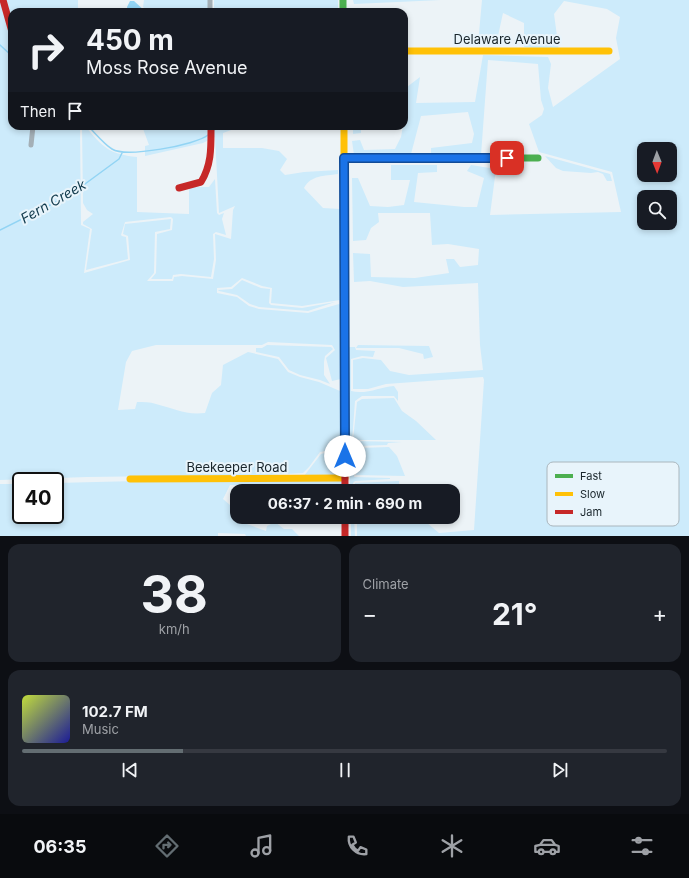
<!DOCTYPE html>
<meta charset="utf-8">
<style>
:root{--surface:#171b24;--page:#20242c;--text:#f1f3f6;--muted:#9ea1a6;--line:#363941;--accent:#636d72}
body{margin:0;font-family:Inter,sans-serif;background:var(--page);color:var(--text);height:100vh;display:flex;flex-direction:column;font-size:15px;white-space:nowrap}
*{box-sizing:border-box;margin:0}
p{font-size:13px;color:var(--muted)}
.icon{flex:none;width:22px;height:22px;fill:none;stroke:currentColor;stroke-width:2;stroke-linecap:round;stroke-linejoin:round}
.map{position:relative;height:536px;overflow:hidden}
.side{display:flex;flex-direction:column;gap:8px;padding:8px;background:#0d0f14;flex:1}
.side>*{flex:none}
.hud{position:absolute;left:8px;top:8px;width:400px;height:122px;border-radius:12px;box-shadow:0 2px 6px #0003;background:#171b24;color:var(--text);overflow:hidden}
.needle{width:26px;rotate:179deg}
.tools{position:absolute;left:637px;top:142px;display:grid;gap:8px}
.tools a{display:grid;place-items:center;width:40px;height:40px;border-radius:8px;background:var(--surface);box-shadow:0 2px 6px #0003;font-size:20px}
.speed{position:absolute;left:12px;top:472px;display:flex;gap:8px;font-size:20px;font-weight:700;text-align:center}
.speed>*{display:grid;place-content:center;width:52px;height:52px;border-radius:50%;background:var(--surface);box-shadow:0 2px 6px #0003;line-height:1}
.speed .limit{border:2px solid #111;border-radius:6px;background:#fff;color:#111}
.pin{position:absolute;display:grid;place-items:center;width:34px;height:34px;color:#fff;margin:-17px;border-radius:8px;box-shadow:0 2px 6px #0006}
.me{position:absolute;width:44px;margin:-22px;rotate:0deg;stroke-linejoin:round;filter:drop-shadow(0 0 3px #0008)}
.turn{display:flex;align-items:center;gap:14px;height:84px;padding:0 12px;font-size:18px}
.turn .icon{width:52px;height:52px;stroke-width:2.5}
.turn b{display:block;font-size:28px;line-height:34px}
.then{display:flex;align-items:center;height:38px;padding:0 12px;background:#0003;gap:8px;font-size:15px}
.big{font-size:30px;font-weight:700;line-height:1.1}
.side .widget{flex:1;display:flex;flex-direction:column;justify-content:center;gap:6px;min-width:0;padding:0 14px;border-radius:12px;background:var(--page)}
.side .dial{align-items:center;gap:0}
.dial b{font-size:52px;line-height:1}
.song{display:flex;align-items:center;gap:12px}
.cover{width:48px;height:48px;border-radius:6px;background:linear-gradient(135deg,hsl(70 70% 55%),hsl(240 70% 35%))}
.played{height:4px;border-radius:2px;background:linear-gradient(90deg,var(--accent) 25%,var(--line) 25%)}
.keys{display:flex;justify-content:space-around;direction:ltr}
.heat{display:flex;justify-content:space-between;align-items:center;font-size:22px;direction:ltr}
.side .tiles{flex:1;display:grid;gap:8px;grid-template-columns:1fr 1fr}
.widget:last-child{grid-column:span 2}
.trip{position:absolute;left:230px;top:484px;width:230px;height:40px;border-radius:12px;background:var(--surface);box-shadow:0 2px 6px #0003;font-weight:700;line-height:40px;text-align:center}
.dock{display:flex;height:64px;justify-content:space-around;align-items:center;background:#090b0e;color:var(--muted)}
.dock .icon{width:28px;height:28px}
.dock .on{color:var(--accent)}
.dock b{font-size:18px;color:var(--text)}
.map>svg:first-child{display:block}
</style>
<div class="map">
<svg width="689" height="536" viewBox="0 0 689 536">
<rect width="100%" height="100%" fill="#ecf3f7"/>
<g fill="#cdebfb" fill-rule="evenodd">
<path d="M0,0h78v12h-66v114h68l1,99 9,4 -6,44 46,-13 -2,-24 -5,-2 2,-10 46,-5 -1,10 -15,3 -1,41 -7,8h26l1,-4 8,-1 31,3 3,-19 -1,-26 16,5 2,-29 2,-4 -16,7 -4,-76 -12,6 -58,13v-10l4,-1 -7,-19h64v4l6,-4h30l-19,7v15h39l17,3 8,8 -7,11 5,5 19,-3 34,-2v4c-14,2 -27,1 -34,14l19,20 17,1 2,8 -2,83 -38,6 -31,-3 1,-15 -10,-2 -20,-8 -11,9 -14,1v5l20,4 12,9 10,3 49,4 31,-9 2,2v73l-9,2 -6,-23 9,-8 -3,-5 -64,-3 -6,3h-106l-24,6 -6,11 -8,48 17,-1 2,-7c6,0 13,0 19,2 20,5 28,11 49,9l7,-20 9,-8 2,-20 25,-13 30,7 10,13 12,5 19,5 21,9 1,57 -21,4 -11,15 -6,6 -70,4 -70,-1 -76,1 -87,3z"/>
<path d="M144,0h68v12h-5l-2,-2 -57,1 -5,-4z"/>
<rect x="214" y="0" width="124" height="12"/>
<path d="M353,0h88l-87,4z"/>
<path d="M482,0h207v536h-332v-19h63l19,16 35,-3 10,-150 -1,-3 -97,7 -18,5h-15v-29l10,-2 18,2 9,11 19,4 74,-5 -3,-25 -2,-62 -75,4 -33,-6 -16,1 -1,-29 17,1 1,23 44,1 34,-5 -3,-14h8l6,8 18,-2 1,-16 -31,-5 -16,1 -2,-32h-52l1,9 -8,6 -5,12 -13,1 -1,-63h6l12,28 18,1 16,-2 6,-25h-19v-15h46v7l-19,1 -4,29 50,5h13l7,-29 -17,-7 4,-6 25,4 -6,46 131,-3 -9,-40 -73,-20 -10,-28 13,-9 2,-6 -3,-9 -3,-36 -50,-4 -7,95h-50v-7l41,-5 2,-9 -6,-22 -47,4 -10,38 -57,1 -2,-14 8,-1 4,10 31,-1 6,-12 2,-11h1v-27l3,-12 13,-10 -4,26 59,-1 8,-47 65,2 3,7 -3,24 5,19 67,-48 -4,-21 4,-21 -13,-8 -43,-8 -10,13 5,37 -35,-4v-24l-21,-10 -7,32 -18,-1zM644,149h26v26h-26zM644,197h26v26h-26z"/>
<path d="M82,126h3c18,21 23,28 52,31v55l52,2v-27h20l6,-8 2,34 2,2 5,-2 -2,6 4,16 -10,-3 -3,2 1,25 -3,18 -30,-3 -8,1 -1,4h-21l5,-6 1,-39 15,-4 1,-11 -2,-2 -46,5 -4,13 1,1 4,1 2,22 -42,11 6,-41 -9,-5v-2l10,-8 -6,-4 -4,-7z"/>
<path d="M353,126h8v7l-8,1z"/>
<path d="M545,156l65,18 2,7h-5l-4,-7 -5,-2 -7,1 -28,-2 -7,-3z"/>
<path d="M242,280l19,8 9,1 -1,14 2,2 31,3 33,-6 -27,9 -49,-4 -9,-3 -13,-9 -18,-4 -1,-1 14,-1z"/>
<path d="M267,345l64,2 2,2 -8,7 -1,6v13l6,9 -10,-4 -20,-5 -11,-5 -10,-13 -23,-5v-4h6z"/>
<path d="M358,345l71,1 4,11 -9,2 -1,-5 -24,-6h-43z"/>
<path d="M347,347h8l1,3 19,1 -2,6 -11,-1 -11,3v32c15,4 29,-4 43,-5l4,6v9l-4,-5h-32l-7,5 -3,40 50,1 -14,1 -1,2 -30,1 -3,31 36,1v1l-35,2 -2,2v8h-3v-16h-2z"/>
<path d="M394,398l8,13 14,10 20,19h-83l4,-38 5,-3z"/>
<path d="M389,447l8,9 8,20 -49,-1 2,-27z"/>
<path d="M342,449l1,26 -39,1 17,-22z"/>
<path d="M179,480h163v11h-4l-1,-7 -72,2 -35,-1 -7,14 14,12v6h8l-1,6 22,8 1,-5 8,-4 9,7h8l7,7h-53l-1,-2 -27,-1v3h-218v-52h21v31h34v-32z"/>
<path d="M399,481v6l-9,4h-35v-8z"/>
<path d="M351,517h3l1,19h-4z"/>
</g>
<path fill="#92d4f4" d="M130,1h4l12,11h-18l-1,-5z"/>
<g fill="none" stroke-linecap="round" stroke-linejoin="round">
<g stroke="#92d4f4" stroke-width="1.5">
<path d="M0,45l12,11"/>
<path d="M88,126c7,7 16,18 24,23 14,9 84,-4 96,-14"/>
<path d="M214,130l7,-4"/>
<path d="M0,230l70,-35 49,-36 3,-6"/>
</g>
<g stroke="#a4afb6" stroke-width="5">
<path d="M210,0v12"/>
<path d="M31,145l2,-19"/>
</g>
<g stroke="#4caf50" stroke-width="7">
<path d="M343,0v12"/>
<path d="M344,158h194"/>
</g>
<g stroke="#ffc107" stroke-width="7">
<path d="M404,51h205"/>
<path d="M344,126v175"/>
<path d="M130,479l215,-1"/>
</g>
<g stroke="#c62828" stroke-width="7">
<path d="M3,0l9,32"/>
<path d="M179,188l22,-6c11,-18 10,-36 10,-56"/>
<path d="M344,301l1,190"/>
<path d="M345,517v19"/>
</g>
</g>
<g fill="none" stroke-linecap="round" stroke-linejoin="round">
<defs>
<path id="route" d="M345,456l-1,-298h163"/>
</defs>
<use href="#route" stroke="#114b97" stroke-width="10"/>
<use href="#route" stroke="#1a73e8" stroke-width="7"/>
</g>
<g text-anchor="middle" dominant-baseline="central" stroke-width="4" stroke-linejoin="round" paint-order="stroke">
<g font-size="13" fill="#19252b" stroke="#e8f4fb">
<text x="507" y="39">Delaware Avenue</text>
<text x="237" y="467">Beekeeper Road</text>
</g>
<g font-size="14" font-style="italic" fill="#113a4c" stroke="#e8f4fb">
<text transform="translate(53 201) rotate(-30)">Fern Creek</text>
</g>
</g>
<rect x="547" y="462" width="132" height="64" rx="6" fill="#e8f4fb" stroke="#aab6bd" stroke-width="1"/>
<rect x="555" y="474" width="18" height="4" fill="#4caf50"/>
<rect x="555" y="492" width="18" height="4" fill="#ffc107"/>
<rect x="555" y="510" width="18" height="4" fill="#c62828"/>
<g font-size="11" fill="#19252b">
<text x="580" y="480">Fast</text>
<text x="580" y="498">Slow</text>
<text x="580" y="516">Jam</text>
</g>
</svg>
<div class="tools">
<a><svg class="needle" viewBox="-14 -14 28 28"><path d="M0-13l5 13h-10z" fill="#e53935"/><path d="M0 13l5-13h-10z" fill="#9ea1a6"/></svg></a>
<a><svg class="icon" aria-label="search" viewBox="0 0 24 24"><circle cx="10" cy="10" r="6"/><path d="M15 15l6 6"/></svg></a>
</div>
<div class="speed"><div class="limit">40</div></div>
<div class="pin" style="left:507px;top:158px;background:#d93025"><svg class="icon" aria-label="arrive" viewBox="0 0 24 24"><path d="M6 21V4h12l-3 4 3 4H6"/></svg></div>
<svg class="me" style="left:345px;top:456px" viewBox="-20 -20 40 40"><circle r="19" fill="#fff"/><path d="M0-13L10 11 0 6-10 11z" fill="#1a73e8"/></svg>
<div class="trip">06:37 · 2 min · 690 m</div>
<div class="hud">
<div class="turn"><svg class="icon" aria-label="right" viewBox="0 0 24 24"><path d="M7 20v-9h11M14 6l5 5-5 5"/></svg><div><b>450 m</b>Moss Rose Avenue</div></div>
<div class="then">Then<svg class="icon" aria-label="arrive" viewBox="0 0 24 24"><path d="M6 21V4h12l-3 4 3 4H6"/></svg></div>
</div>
</div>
<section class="side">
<div class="tiles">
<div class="widget dial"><b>38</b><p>km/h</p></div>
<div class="widget"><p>Climate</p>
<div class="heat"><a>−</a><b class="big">21°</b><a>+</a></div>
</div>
<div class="widget">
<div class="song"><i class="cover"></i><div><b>102.7 FM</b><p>Music</p></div></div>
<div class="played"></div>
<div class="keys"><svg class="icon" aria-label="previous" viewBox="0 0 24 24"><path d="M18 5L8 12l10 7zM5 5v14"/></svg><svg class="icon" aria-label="pause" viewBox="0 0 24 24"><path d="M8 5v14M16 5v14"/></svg><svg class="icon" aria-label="next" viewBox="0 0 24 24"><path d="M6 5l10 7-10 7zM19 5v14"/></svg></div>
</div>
</div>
</section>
<nav class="dock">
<b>06:35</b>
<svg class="icon on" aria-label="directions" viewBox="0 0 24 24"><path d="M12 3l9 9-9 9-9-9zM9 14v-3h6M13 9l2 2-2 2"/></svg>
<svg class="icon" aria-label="music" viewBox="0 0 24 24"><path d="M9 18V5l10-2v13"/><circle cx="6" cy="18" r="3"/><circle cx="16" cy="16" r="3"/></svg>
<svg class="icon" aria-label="phone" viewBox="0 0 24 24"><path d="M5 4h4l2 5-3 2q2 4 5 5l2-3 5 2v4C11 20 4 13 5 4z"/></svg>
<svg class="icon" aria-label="climate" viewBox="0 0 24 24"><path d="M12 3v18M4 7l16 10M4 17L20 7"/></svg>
<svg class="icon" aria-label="car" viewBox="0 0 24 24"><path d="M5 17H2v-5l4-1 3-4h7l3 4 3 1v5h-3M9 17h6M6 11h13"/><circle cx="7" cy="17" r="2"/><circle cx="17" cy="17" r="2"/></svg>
<svg class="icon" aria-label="filters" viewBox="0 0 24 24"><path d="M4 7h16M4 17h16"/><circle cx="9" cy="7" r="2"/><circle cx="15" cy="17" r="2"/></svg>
</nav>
